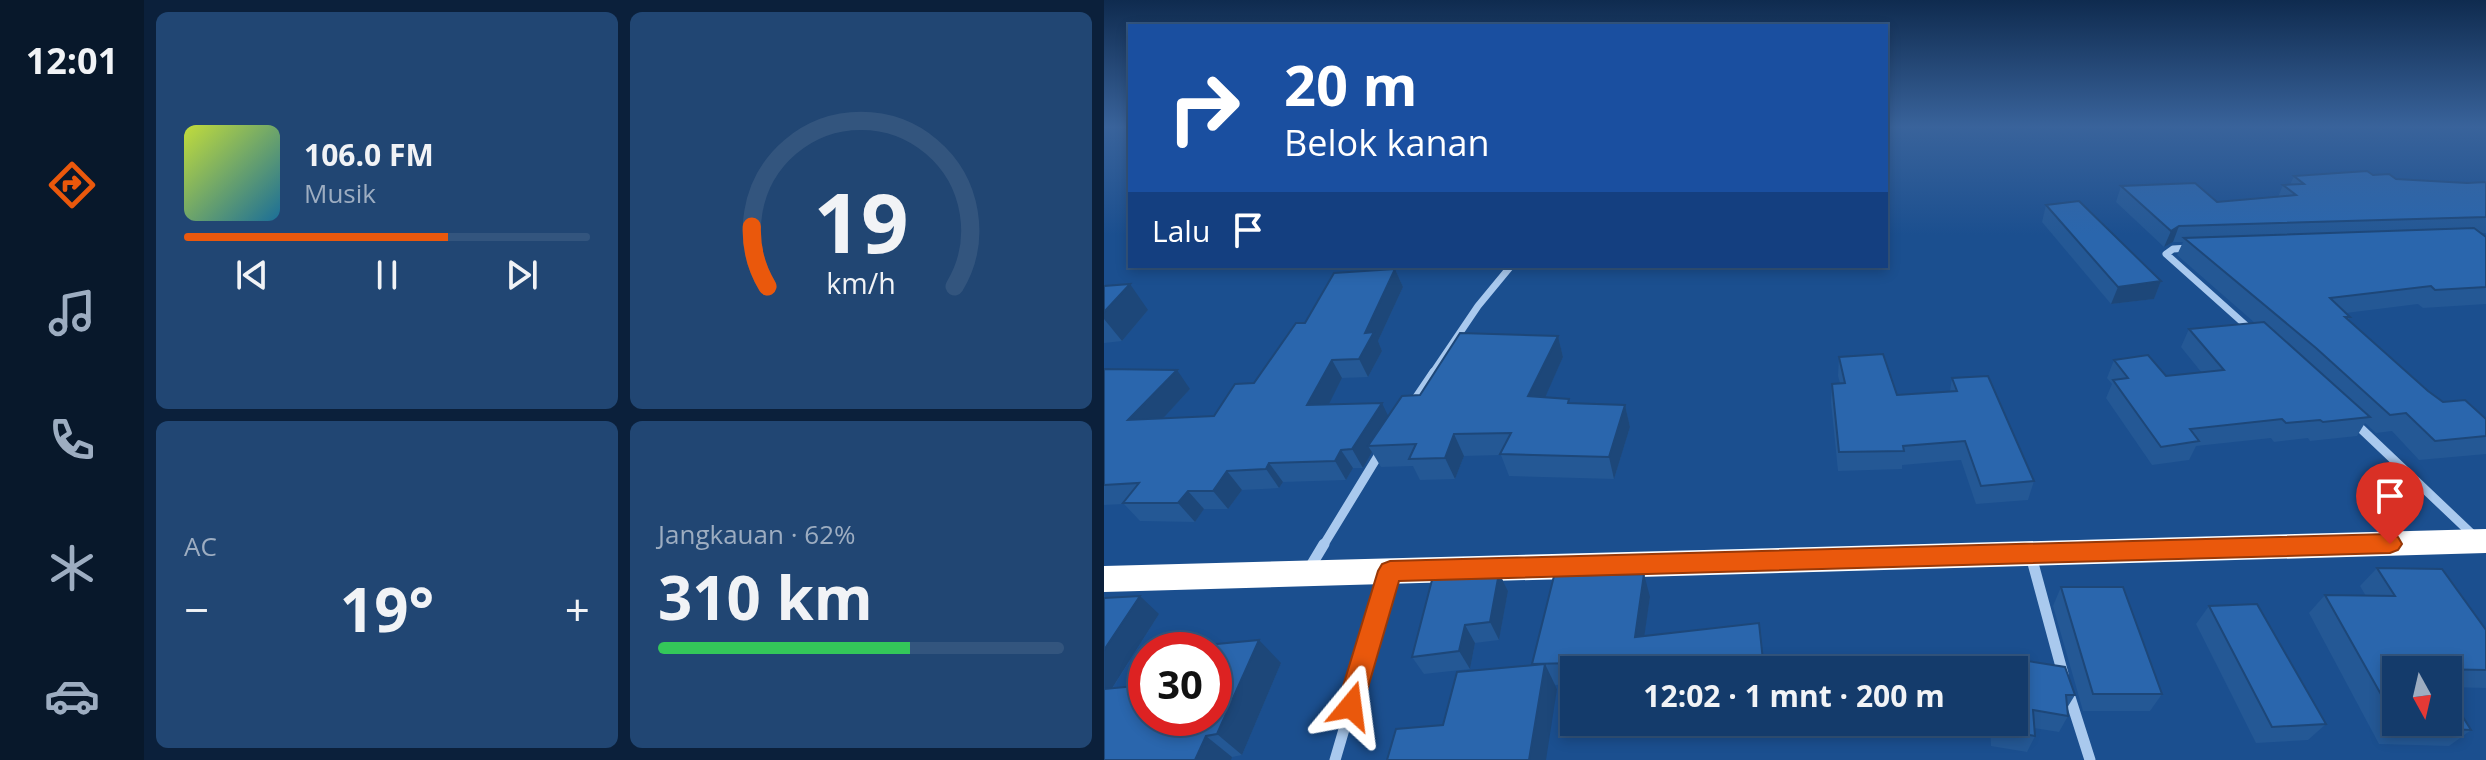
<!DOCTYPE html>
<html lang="id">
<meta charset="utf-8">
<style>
:root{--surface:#143b6b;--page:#214673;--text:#f1f3f6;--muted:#9dadc1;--line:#33557e;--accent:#ea580c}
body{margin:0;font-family:"Open Sans",sans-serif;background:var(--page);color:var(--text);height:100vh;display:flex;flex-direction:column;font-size:30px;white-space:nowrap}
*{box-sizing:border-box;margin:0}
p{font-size:26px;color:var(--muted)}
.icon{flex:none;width:44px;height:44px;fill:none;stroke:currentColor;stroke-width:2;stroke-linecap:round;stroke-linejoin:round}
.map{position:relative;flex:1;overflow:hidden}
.side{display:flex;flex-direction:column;gap:12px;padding:12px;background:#0b203b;width:960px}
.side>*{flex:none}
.hud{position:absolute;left:24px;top:24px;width:760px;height:244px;border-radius:0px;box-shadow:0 4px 12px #0003,0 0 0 2px var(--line);background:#1a4fa0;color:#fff;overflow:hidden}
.needle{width:52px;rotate:172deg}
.fabs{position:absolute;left:1278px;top:656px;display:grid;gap:16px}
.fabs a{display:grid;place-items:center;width:80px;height:80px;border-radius:0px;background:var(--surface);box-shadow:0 4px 12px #0003,0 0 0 2px var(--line);font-size:40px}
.speed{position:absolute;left:24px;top:632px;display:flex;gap:16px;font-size:40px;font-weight:700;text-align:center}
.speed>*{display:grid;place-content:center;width:104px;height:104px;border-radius:50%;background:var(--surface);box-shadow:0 4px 12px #0003,0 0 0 2px var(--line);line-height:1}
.speed .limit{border:12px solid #d22;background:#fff;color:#111}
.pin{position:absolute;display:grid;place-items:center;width:68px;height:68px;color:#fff;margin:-82px -34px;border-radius:50% 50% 50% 0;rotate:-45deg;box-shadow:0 0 8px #0007}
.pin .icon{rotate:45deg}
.me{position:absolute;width:88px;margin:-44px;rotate:16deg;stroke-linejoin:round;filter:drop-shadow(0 0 6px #0008)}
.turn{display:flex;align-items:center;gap:28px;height:168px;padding:0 24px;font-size:36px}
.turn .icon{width:104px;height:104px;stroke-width:2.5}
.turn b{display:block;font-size:56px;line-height:68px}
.then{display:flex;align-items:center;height:76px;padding:0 24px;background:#0003;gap:16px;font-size:30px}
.big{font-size:60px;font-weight:700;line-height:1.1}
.side .card{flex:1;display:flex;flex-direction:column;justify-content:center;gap:12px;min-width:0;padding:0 28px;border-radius:12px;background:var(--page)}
.side .dial{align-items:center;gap:0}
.dial svg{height:208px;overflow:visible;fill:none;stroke:var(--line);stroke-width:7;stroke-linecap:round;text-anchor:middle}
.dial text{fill:var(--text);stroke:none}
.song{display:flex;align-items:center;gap:24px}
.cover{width:96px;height:96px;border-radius:12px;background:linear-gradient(135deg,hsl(70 70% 55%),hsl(200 70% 35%))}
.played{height:8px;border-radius:4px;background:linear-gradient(90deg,var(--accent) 65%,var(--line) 65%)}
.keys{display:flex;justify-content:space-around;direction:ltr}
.heat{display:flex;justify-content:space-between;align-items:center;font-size:44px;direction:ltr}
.charge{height:12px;border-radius:6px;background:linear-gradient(90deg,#34c759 62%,var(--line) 0)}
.side .tiles{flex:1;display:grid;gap:12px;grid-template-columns:repeat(2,1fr)}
.trip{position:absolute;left:456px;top:656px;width:468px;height:80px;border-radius:0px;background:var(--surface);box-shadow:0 4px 12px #0003,0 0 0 2px var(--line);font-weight:700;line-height:80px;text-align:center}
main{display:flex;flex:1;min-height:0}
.tab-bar{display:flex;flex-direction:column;width:144px;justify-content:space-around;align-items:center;background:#08182b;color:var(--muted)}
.tab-bar .icon{width:56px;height:56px}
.tab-bar .selected{color:var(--accent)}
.tab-bar b{font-size:36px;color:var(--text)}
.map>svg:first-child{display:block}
</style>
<main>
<nav class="tab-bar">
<b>12:01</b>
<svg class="icon selected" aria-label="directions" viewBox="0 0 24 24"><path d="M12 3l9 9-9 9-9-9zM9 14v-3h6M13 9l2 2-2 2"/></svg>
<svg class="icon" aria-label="music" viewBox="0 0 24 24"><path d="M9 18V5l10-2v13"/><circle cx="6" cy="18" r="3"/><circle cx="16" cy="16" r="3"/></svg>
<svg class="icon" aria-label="phone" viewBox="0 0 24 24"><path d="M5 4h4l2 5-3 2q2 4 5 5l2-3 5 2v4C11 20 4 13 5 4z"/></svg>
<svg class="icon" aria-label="climate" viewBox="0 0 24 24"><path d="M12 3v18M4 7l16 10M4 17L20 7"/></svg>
<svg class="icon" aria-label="car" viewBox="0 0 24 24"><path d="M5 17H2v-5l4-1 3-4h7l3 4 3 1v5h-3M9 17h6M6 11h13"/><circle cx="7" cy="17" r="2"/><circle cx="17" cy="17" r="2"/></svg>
</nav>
<section class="side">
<div class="tiles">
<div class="card">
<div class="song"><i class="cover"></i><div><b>106.0 FM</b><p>Musik</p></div></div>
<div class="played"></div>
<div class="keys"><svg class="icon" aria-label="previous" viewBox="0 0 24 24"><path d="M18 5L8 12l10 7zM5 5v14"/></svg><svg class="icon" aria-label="pause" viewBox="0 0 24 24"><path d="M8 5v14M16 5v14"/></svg><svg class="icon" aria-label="next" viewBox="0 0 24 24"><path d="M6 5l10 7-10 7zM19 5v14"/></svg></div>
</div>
<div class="card dial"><svg viewBox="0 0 100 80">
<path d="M14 69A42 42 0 1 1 86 69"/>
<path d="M14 69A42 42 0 0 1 8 46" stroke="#ea580c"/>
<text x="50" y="56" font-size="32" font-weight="700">19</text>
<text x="50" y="72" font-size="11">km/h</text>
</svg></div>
<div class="card"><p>AC</p>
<div class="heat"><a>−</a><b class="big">19°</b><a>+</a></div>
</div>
<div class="card"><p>Jangkauan · 62%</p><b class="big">310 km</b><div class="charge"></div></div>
</div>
</section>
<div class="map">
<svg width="1382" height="760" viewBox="0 0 1382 760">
<rect width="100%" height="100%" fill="#1b4f8f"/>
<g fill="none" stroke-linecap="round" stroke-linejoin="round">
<g stroke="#a9c9ee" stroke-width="7">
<path d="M1085,248l-16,1 -7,5 84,75"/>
<path d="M328,374l46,-68 33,-40"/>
</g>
<g stroke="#a9c9ee" stroke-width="9">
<path d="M309,403l21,-31"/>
<path d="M1251,423l118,112"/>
<path d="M219,546l58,-95"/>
</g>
<g stroke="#a9c9ee" stroke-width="11">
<path d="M927,556l32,118"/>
<path d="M205,569l15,-25"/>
<path d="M964,691l22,69"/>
<path d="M231,760l54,-184"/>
</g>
<path fill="#fff" fill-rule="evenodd" d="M1382,529v24l-1382,39v-26z"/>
</g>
<g fill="#245895">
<path d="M1269,175l23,4 71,4 19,-1v51h-5l5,4v67l-63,4 -5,-4 -72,9 4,4 -2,3 80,71 15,11 43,17v35l-67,6 -27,-29 -16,2 -11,-10 -8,13 -47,5 -2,-3 -34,4 -3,-4 -75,8 -7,14 -37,5 -46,-67 6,-14 -5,-6 7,-18 52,16 36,-3 -21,-26 8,-18 66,-6 -78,-68 6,-13h-10l-9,5 -48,-45 5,-16 96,16 61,-5 5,-12h7l4,-9z"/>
<path d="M942,205l115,76 -7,18 -43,5 -69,-82z"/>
<path d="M291,269l8,18 -25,54 4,10 -14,26 -26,1 -14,27 60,11 32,-21 138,-59 5,21 -18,40 26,6 54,2 5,22 -16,52 -105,-3 -8,-21 -37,1 -9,23 -35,1 -7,-14 -32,1 -9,-15 -9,16h-10l-7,12 -63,2 -4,6 -37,2 -14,19h-24l-9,13 -55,-1 -16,-17 -20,1v-136l86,20 -27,29 51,-2 40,-33 51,-60z"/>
<path d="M0,286l44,24 -26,31 -18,2z"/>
<path d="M735,357l58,38 53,-4 2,-13 82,103 -6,19 -52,4 -15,-44 -59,5v4l-64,2 -7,-69 1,-18 8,-1 -2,-7z"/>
<path d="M1273,568l109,62v58l-38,-1v-17h-52l75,60 -22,16 -70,-2 -70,-131 16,-18 41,1 -6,-10z"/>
<path d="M395,573l9,18 -9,49 -24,3 -5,26 -46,5 -12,-17z"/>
<path d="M957,587l101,107 -12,17h-67l-30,-105z"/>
<path d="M546,597l-6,39 120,34h-190v14l-19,1 2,4 -114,36 89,-60v-1z"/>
<path d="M0,598l55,16 -47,75 34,29 135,-55 -39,92 -10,2 -128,3z"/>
<path d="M1105,606l117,118 -18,16 -52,3 -60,-119z"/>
<path d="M892,656l79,39 -8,13 1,8 -9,16 -25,-4 1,8 -8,16 -36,-6 -1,-24h24v-52h-23z"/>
<path d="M561,722h42l-41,5z"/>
</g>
<g fill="#1d4779">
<path d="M1075,226l-6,16 -9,5 7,-16z"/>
<path d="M291,269l8,18 -25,54 4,10 -14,26 -9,-18 6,-26z"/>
<path d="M1057,281l-7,18 -43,5 7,-17z"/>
<path d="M26,284l18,26 -26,31 -18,-22v-7z"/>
<path d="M454,336l5,21 -27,61 -8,-22z"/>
<path d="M228,360l10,18 -23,46 -12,-19z"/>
<path d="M73,370l13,19 -46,50 -16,-19z"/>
<path d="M278,403l9,19 -23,24 4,6 -9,16 -11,-19z"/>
<path d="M521,405l5,22 -16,52 -5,-22z"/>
<path d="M350,434l10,22 -9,23 -10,-21z"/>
<path d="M237,450l12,18 -7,12 -11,-19z"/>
<path d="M165,463l14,19 -4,6 -13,-19z"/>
<path d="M123,471l15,19 -14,19 -15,-18z"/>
<path d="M84,491l16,18 -9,13 -17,-19z"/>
<path d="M395,573l9,18 -9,49 -9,-18z"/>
<path d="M540,574l6,23 -9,62 -6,-22z"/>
<path d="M36,596l19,18 -55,87v-51z"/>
<path d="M361,625l10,18 -5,26 -11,-18z"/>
<path d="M155,640l22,23 -39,92 -25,-21z"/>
<path d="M441,664l12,25 -11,71h-17z"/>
<path d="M102,736l26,21 -1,3h-36z"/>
</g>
<g fill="#2a66ad" stroke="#1d4779" stroke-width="2">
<path d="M1263,171l6,4 16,-1 7,5 71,4 19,-1v35l-307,9 -8,5 -50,-45 74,-3 22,19 79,-7 -13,-10 21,-1 -10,-8z"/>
<path d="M975,201l82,80 -43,6 -72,-82z"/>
<path d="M1370,228l12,9v50l-51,3 -4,-4 -101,12 20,19h-5l83,74 15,11 22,-2 21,19v17l-51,5 -29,-28 -16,2 -74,-67 -132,-110z"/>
<path d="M291,269l-30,64 9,-1 -15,27 -27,1 -25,45 75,-2 -30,46 -11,1 -6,11 -66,2 -3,6 -39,2 -14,20h-25l-10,12h-55l16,-20 -35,2v-116l73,1 -49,50 86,-4 21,-32 19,-1 42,-60h9l29,-50z"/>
<path d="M26,284l-26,28v-26z"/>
<path d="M1160,322l106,95 -47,5 -3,-2 -34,3 -4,-4 -92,10 9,12 -38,6 -48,-67 15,-2 -14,-18 34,-5 18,21 58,-6 -35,-41z"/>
<path d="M356,333l98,3 -30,60 41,3 -1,4 57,2 -16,52 -109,-3 11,-21 -57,1 -9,24 -36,1 7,-15 -48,2 34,-50 18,-1z"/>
<path d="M779,354l14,41 60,-4 -5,-13 36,-2 46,105 -53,5 -16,-45 -62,5 1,5 -65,1 -7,-68 13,-1 -6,-26z"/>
<path d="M1273,568l65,1 44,61v40l-53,-1 1,1h-38v51l-71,-126 70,1z"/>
<path d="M395,573l-9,49 -25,3 -6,26 -47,6 20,-77z"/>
<path d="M540,574l-9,63 124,-14 5,47h-103v-9l-129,3 22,-88z"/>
<path d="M957,587h62l39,107h-69z"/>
<path d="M36,596l-36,54v-52z"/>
<path d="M1153,604l69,120 -54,3 -63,-121z"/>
<path d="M155,640l-42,94 -11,2 -11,24h-91v-71l42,-4v33h68v-68h-30l1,-3z"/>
<path d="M892,656l69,11 10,28h-9l2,21 -35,-6 2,26 -38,-6v-8h17v-52h-18z"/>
<path d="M441,664l-16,96h-142l9,-31 47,-4 14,-53z"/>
<path d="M1344,693l23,37 -71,-3 -4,-5h52z"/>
</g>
<linearGradient id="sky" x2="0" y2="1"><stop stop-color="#0f2b4f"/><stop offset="0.54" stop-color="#39639b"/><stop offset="1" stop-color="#39639b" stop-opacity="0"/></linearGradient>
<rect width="1382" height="235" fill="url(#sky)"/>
<path fill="#ea580c" stroke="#983908" stroke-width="2" d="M1286,534l8,3 4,7 -4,6 -8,3 -991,28 -39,134 -9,4 -10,-4 -4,-9 41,-135 4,-7 8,-3z"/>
</svg>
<div class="fabs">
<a><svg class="needle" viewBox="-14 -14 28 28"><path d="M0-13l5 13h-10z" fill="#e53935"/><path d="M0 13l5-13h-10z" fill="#9dadc1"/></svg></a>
</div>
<div class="speed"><div class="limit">30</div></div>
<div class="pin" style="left:1286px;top:544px;background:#d93025"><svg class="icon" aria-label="arrive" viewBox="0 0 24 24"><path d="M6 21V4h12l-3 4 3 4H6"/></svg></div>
<svg class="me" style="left:247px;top:706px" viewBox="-20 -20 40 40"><path d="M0-17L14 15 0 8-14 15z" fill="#ea580c" stroke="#fff" stroke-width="4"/></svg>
<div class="trip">12:02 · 1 mnt · 200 m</div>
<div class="hud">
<div class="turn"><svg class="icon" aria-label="right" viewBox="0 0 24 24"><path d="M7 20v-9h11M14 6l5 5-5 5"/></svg><div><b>20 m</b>Belok kanan</div></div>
<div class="then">Lalu<svg class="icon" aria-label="arrive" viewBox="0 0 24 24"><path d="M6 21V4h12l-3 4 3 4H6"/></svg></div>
</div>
</div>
</main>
